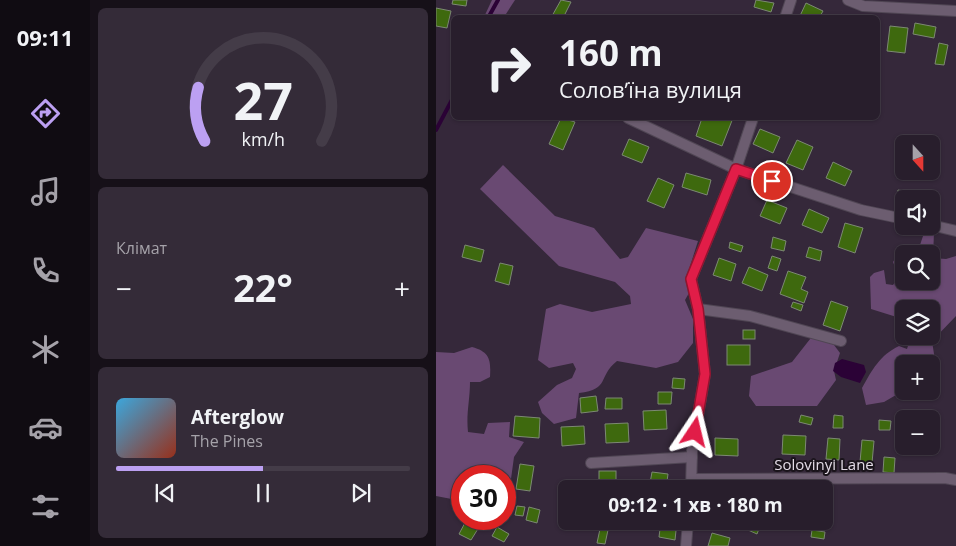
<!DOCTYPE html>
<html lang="uk">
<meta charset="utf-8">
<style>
:root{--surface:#281e2c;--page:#342b38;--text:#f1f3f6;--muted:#a5a2a9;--line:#443c48;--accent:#bca0f2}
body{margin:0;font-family:"Open Sans",sans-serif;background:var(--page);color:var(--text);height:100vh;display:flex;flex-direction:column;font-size:19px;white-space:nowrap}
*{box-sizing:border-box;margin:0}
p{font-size:16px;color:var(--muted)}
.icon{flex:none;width:28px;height:28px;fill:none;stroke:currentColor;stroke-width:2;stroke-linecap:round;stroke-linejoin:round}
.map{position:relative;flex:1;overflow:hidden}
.details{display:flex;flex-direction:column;gap:8px;padding:8px;background:#161018;width:346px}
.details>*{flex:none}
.top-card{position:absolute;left:15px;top:15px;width:429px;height:105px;border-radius:8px;box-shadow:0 1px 4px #0004,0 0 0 1px var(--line);background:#281e2c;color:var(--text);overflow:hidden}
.needle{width:32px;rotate:159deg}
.fabs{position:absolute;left:459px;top:135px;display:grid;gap:10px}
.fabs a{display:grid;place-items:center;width:45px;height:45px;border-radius:8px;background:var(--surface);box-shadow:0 1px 4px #0004,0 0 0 1px var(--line);font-size:25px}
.speed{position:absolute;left:15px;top:465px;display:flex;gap:10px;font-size:25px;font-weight:700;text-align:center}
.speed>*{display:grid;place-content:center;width:65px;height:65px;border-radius:50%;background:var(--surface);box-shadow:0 1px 4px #0004,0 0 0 1px var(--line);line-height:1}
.speed .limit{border:8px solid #d22;background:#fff;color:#111}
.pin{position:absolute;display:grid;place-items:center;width:42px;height:42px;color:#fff;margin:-21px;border:2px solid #fff;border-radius:50%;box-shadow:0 1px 5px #0007}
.me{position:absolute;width:55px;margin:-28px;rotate:10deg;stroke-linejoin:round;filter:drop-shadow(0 0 4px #0008)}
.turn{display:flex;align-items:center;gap:18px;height:105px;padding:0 25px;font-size:22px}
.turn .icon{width:65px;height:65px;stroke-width:2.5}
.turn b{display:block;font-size:35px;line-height:42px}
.big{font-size:38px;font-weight:700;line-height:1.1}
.details .tile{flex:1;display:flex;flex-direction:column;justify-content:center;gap:8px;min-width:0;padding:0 18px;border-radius:8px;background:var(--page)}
.details .dial{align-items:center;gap:0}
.dial svg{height:130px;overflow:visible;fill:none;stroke:var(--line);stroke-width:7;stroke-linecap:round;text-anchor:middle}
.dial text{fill:var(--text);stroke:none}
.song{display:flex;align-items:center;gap:15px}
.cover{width:60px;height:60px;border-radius:8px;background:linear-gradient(135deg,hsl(200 70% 55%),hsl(10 70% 35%))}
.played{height:5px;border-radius:2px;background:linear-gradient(90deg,var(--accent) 50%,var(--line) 50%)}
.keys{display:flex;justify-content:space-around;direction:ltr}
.heat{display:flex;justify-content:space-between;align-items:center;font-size:28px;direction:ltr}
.trip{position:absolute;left:122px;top:480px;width:275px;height:50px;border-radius:8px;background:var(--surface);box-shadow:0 1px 4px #0004,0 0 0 1px var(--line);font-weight:700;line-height:50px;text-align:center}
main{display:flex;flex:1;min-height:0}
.dock{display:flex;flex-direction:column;width:90px;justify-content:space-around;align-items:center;background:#100c12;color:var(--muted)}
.dock .icon{width:35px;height:35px}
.dock .selected{color:var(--accent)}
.dock b{font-size:22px;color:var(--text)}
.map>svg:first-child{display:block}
</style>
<main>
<nav class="dock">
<b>09:11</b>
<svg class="icon selected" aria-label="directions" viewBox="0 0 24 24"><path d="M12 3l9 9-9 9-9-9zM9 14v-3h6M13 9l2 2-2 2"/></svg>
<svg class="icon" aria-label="music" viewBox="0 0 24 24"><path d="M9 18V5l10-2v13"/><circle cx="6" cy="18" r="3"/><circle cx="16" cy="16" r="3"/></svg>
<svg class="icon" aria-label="phone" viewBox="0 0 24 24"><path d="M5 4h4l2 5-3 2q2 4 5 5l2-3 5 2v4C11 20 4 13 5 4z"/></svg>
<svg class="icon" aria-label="climate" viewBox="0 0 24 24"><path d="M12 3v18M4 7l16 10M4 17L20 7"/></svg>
<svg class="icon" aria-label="car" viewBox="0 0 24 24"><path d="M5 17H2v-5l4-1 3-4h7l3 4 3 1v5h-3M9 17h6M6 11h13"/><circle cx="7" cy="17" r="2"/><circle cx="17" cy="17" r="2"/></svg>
<svg class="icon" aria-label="filters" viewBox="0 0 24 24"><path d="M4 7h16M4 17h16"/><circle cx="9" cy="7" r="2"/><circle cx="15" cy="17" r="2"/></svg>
</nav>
<section class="details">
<div class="tile dial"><svg viewBox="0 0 100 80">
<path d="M14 69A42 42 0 1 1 86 69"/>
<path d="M14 69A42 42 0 0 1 10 36" stroke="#bca0f2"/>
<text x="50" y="56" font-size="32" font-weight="700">27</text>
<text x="50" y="72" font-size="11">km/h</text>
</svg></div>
<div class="tile"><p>Клімат</p>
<div class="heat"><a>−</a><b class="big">22°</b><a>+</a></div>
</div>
<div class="tile">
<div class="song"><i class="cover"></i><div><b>Afterglow</b><p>The Pines</p></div></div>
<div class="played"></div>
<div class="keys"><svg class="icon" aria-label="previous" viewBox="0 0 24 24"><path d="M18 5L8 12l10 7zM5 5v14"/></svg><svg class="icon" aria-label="pause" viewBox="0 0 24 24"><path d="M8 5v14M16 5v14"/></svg><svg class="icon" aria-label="next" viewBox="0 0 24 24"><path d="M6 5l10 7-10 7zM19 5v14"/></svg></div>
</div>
</section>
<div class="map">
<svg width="520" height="546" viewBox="0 0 520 546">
<rect width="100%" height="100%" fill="#35283a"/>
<g fill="#694972">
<path d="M56,0h23l-11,17h-20z"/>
<path d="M67,165l52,51 39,12 26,31 8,-2 18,-29 52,13 -12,38 3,14 -4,7 8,19v24l-15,19 -22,6 -39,-7c-20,16 -6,28 -38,32l-3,25 -22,6 -12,-11 -4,-11 19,-17 15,-7 4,-9 -3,-6 -24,5 -11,-8 8,-51 14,-5 32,8 39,-8 -1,-8 -15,-14 -56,-16 -79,-77z"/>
<path d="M489,230l9,2 -1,26 13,1 10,-3v60l-24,25 4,26 -5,8v-11h-27v27h7l-4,10 -11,-6 -12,7 -18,3 -4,-17c10,-18 18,-33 37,-42l8,3 4,-13h20v-27h-27l-1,10 -32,-10 -1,-32 4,-4 10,-3 2,14 7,1 6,-8 -6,-15 6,-10 7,2h-2v27h27v-27h-14z"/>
<path d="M378,334l20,11 6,8 -6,18 2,9 -19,26h-61l-7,-10 2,-20 41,-14z"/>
<path d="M36,347c18,5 19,13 18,30l-10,5h-10c0,18 -4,32 -2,50l16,2 4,-11 22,-1 -1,15 15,5 -10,15 -3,22 -6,7v-10h-43v25l-26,-5v-144l18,1z"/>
</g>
<path fill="#2b0236" d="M406,359l22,6 2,7 -6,11 -19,-6 -8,-6 2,-8z"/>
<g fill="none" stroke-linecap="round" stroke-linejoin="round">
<g stroke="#2b0236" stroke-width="4">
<path d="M52,18l10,-18"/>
<path d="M0,130l18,-34"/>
</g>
</g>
<g fill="#3e690e" stroke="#7c8973">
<path d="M17,0h14l-1,6 -14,-2z"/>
<path d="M125,0l10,2 -8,16h-9l-2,-2z"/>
<path d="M320,0l18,3 -3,9 -17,-5z"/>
<path d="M370,3l17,8 -4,7h-20z"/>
<path d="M0,8l15,3 -4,17 -11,-2z"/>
<path d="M479,23l21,4 -2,11 -21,-4z"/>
<path d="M454,26l18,2 -3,25 -18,-2z"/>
<path d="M503,43l9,2 -4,20 -9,-1z"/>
<path d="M125,118l14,4 -12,28 -14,-6z"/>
<path d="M266,118h31l-11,28 -26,-10z"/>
<path d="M324,129l20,8 -7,16 -20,-9z"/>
<path d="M193,139l20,8 -7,16 -20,-8z"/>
<path d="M361,140l16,7 -10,23 -17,-7z"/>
<path d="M397,162l19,9 -7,15 -19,-8z"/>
<path d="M250,173l25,7 -4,15 -25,-8z"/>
<path d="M222,178l16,7 -10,23 -17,-7z"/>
<path d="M462,190l13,2 -1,7h-6v13l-9,-1z"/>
<path d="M479,193l20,3 -2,10h-2v-7h-17z"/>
<path d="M331,200l20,8 -7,16 -20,-8z"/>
<path d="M373,209l20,9 -7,15 -20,-8z"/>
<path d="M409,223l18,5 -8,25 -17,-6z"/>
<path d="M337,237l13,4 -2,10 -13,-3z"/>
<path d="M294,242l13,4 -2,6 -12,-4z"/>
<path d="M29,245l19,5 -3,12 -19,-5z"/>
<path d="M373,247l13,4 -2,10 -14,-4z"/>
<path d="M336,256l9,3 -4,12 -9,-3z"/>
<path d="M283,258l17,6 -5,17 -18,-6z"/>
<path d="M64,263l13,3 -4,19 -14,-4z"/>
<path d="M313,267l19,8 -6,16 -20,-8z"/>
<path d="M352,271l18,6 -5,12 7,3 -4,11 -24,-9z"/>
<path d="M395,301l17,6 -8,24 -17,-6z"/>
<path d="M357,302l10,3 -2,6 -10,-4z"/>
<rect x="307" y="330" width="12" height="9"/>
<rect x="291" y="345" width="23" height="20"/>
<path d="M237,378l12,1 -1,10 -12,-1z"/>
<path d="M222,392h14l-1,12h-13z"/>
<path d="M160,396l2,15 -17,2 -1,-15z"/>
<path d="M170,398h16v11h-17z"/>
<path d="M230,410l1,19 -23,1 -1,-19z"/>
<path d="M365,415l12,3 -2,7 -12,-3z"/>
<path d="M398,415l9,1v12h-10z"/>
<path d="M79,416l25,2 -1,20 -26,-2z"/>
<path d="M443,420l12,1 -1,9h-11z"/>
<path d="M192,423l1,19 -23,1 -1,-19z"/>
<path d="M148,426l1,18 -23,2 -1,-19z"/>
<path d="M495,434h7l-2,19 -26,-3 1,-4h20z"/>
<path d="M347,435l23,1 -1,19 -23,-1z"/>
<path d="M279,438l23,1v17l-23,-1z"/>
<path d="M392,438l12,1 -1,21 -13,-1z"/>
<path d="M426,440l12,1 -2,22 -12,-1z"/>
<path d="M448,457l11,1 -1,15 -11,-1z"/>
<path d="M84,464l14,2 -4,25 -14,-2z"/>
<rect x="163" y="471" width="17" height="18"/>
<path d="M216,472l16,2 -2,15h-17z"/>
<rect x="137" y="483" width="17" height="6"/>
<path d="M207,484l1,5h-16l-1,-4z"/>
<path d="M389,496l4,1 -1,21h-3z"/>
<path d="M81,506l8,1 -2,9 -8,-1z"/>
<path d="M93,507l11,3 -3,13 -11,-3z"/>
<path d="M31,519l14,5 -10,16 -12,-6z"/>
<path d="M225,521h16l-2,19 -16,-3z"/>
<path d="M316,521h10l-5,13 -9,-4z"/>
<path d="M61,527l12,7 -5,8 -12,-6z"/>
<path d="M164,529l8,1 -3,14 -8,-1z"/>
<path d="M376,530l13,2 -1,7 -13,-2z"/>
<path d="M276,533l18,5 -2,8h-20z"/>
</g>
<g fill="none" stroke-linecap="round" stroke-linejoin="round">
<defs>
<g id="minor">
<path d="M412,0l15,6 93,5"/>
<path d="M349,18l6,-18"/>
<path d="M192,118l108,51 125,41 43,9"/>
<path d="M495,225l25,6"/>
<path d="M262,309l52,7 91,25"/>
<path d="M155,463l101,-6"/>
<path d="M256,479l253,-1 11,2"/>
<path d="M255,489l1,-38 13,-77 -7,-65 -7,-30 45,-110 17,-51"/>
<path d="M250,546l2,-25"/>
</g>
</defs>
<use href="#minor" stroke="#504654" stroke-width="12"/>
<use href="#minor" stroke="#6c5d70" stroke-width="10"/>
</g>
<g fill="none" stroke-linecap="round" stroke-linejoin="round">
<defs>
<path id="route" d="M259,432l10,-58 -7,-65 -7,-30 45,-110 36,12"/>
</defs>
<use href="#route" stroke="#92132f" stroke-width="12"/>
<use href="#route" stroke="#e11d48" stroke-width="9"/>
</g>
<g text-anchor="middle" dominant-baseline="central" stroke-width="4" stroke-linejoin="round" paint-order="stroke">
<g font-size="15" fill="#e3dbe6" stroke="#1a141b">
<text x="388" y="464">Solovinyi Lane</text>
</g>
</g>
</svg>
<div class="fabs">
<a><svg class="needle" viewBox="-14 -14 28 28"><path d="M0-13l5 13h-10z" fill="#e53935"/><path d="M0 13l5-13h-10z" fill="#a5a2a9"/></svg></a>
<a><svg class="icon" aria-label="sound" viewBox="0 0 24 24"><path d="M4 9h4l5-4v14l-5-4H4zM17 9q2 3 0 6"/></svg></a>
<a><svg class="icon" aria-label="search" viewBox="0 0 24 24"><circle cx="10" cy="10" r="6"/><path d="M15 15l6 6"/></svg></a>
<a><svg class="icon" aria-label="layers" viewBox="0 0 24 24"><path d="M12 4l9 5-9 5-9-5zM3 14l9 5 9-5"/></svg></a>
<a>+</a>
<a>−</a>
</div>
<div class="speed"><div class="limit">30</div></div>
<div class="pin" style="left:336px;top:181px;background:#d93025"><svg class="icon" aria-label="arrive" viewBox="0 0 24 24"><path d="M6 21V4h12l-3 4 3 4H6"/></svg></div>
<svg class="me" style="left:259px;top:432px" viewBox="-20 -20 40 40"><path d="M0-17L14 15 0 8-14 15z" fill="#e11d48" stroke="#fff" stroke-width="4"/></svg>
<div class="trip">09:12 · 1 хв · 180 m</div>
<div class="top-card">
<div class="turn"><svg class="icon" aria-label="right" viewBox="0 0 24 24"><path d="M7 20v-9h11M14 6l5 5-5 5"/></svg><div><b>160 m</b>Соловʼїна вулиця</div></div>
</div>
</div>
</main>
